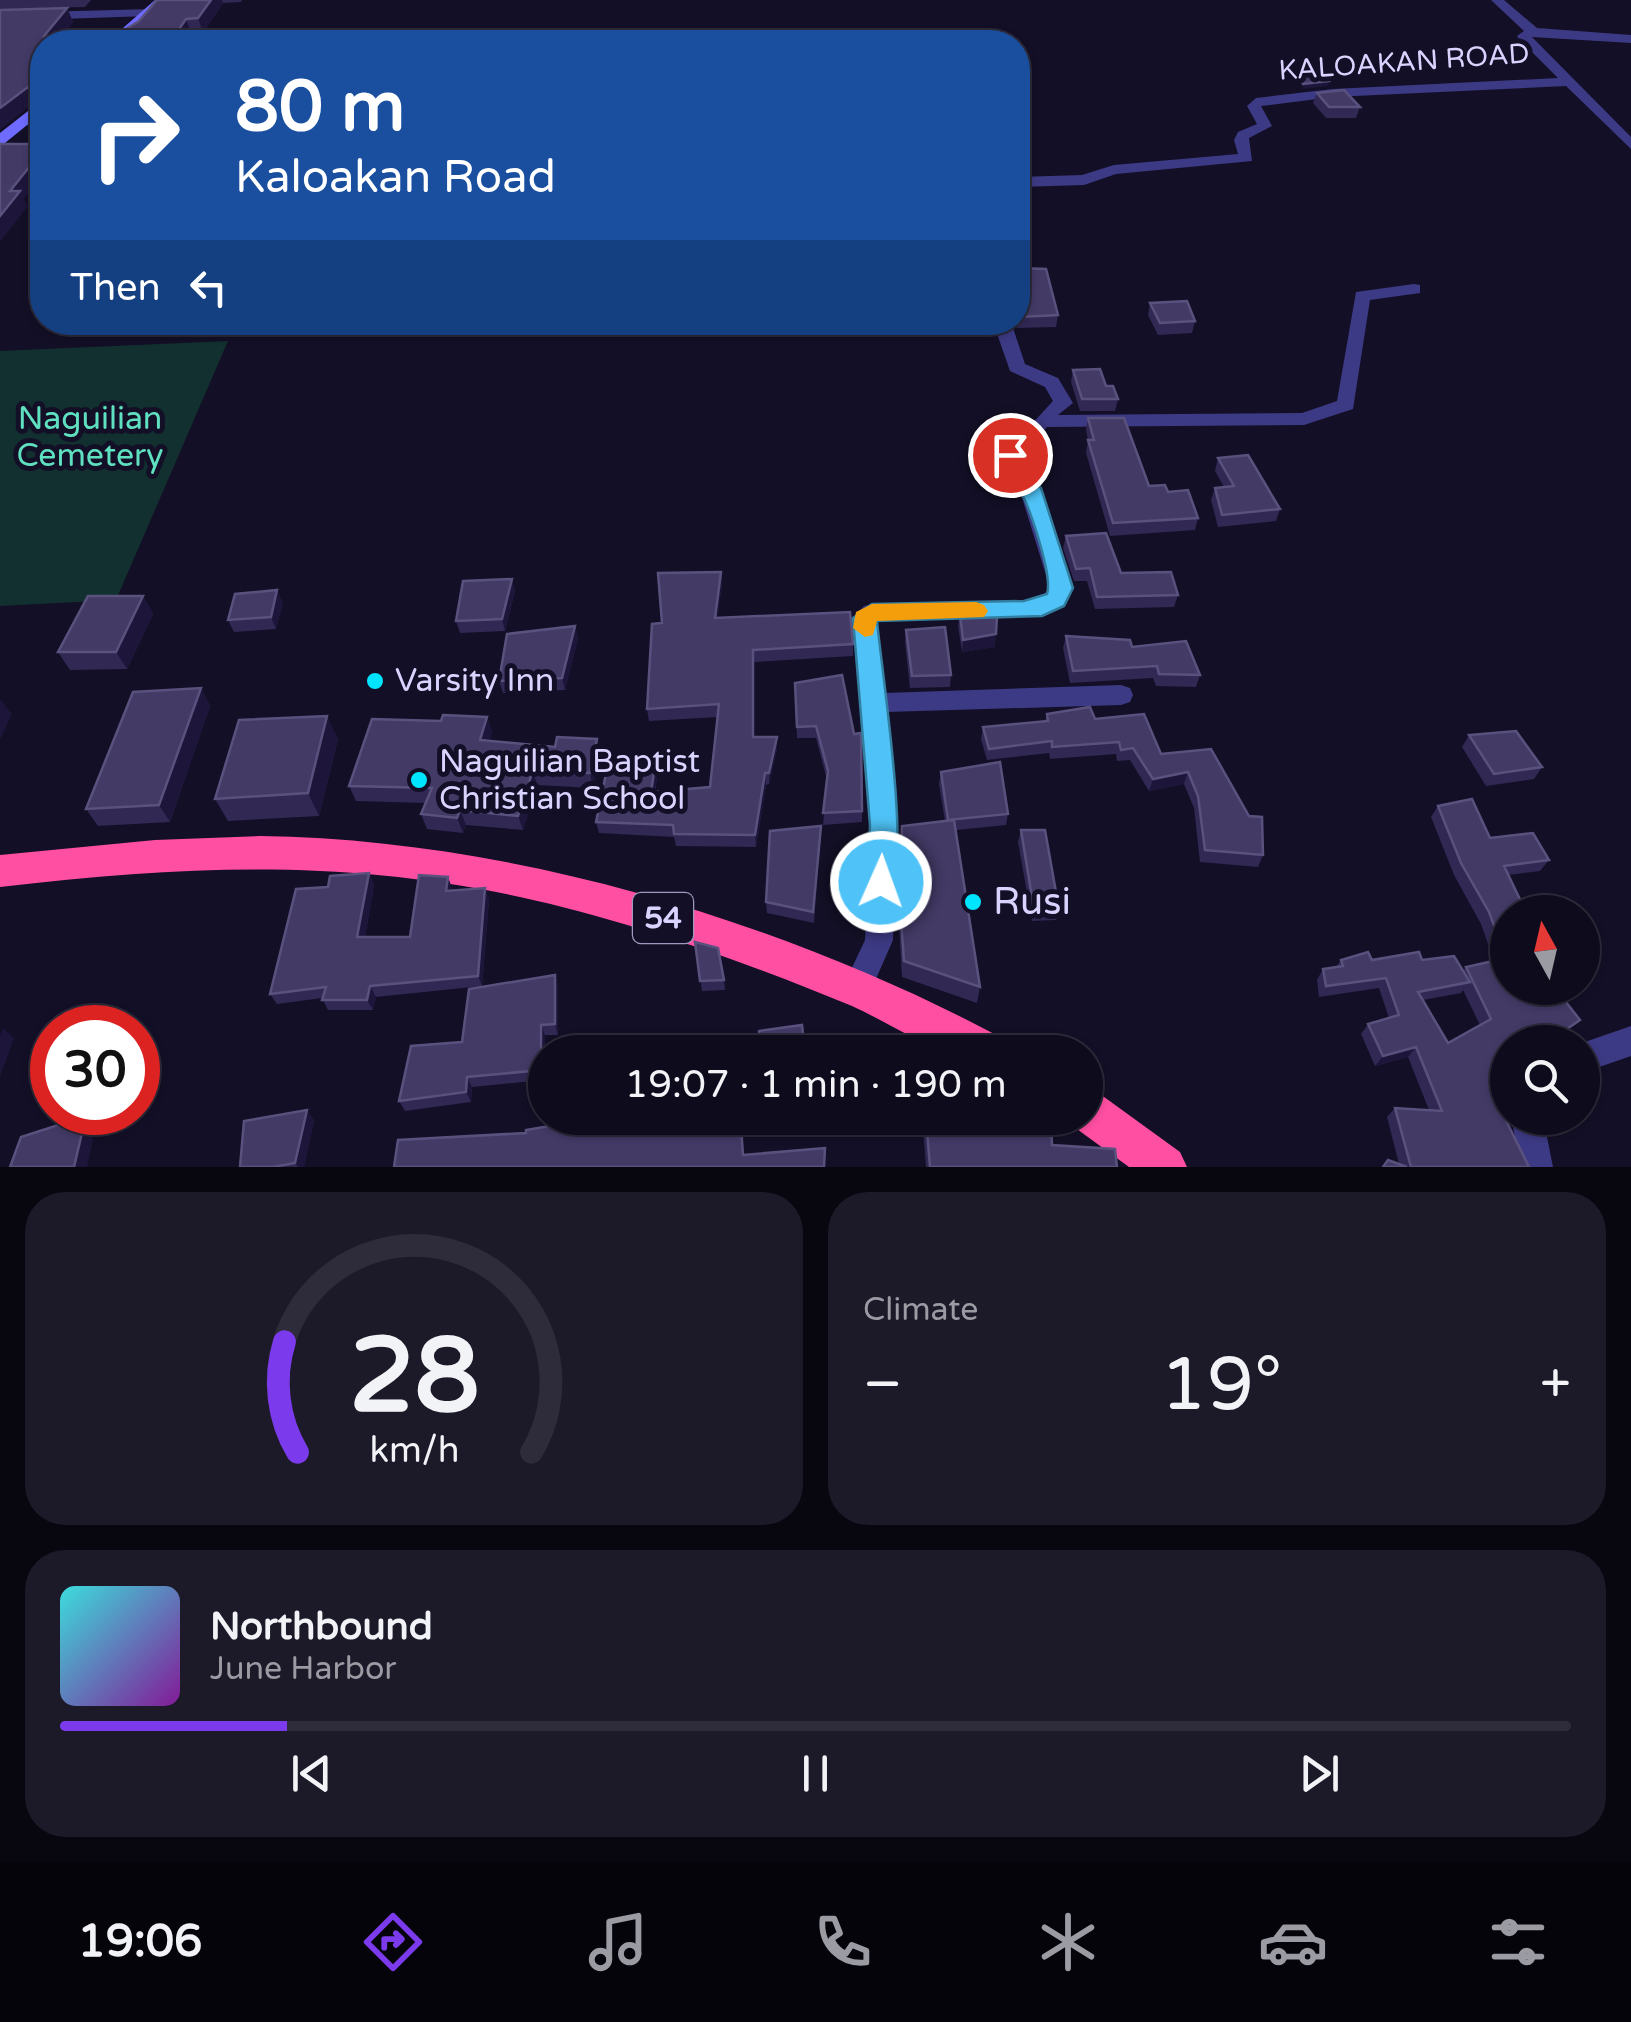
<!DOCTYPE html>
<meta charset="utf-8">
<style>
:root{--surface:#0e0b1c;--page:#1c1929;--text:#f1f3f6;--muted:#9b9ba3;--line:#2e2b3b;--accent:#7c3aed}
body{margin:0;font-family:"Varela Round",sans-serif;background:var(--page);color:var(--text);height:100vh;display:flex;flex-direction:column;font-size:38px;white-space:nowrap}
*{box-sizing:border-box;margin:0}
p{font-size:32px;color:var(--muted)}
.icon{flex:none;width:55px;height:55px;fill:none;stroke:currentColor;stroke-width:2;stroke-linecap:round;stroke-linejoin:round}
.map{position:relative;height:1167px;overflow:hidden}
.sheet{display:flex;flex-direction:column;gap:25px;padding:25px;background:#08060f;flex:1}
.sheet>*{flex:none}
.guide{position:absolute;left:30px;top:30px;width:1000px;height:305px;border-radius:40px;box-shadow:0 2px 8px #0004,0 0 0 2px var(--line);background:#1a4fa0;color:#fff;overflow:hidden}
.needle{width:65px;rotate:352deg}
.controls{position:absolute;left:1490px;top:895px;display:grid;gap:20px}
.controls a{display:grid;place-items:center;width:110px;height:110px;border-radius:50%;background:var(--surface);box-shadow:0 2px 8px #0004,0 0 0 2px var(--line);font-size:50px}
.speed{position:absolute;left:30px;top:1005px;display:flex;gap:20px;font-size:50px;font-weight:700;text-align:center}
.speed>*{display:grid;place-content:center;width:130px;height:130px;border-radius:50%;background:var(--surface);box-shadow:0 2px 8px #0004,0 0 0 2px var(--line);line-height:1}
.speed .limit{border:15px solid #d22;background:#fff;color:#111}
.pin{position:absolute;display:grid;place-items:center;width:85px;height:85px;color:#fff;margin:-42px;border:5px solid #fff;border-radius:50%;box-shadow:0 2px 10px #0007}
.me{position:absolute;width:110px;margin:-55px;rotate:2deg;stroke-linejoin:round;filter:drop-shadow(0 0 8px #0008)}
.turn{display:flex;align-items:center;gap:35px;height:210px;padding:0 40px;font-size:45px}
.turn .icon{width:130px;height:130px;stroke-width:2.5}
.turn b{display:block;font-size:70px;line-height:85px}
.then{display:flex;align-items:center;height:95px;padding:0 40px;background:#0003;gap:20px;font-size:38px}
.big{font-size:75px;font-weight:600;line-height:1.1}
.sheet .tile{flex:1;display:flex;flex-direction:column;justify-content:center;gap:15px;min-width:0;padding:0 35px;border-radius:40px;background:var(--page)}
.sheet .dial{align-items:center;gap:0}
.dial svg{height:260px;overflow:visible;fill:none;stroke:var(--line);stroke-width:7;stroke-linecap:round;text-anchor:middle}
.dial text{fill:var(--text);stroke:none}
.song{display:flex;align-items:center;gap:30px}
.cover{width:120px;height:120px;border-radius:15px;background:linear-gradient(135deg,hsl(180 70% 55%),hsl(290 70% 35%))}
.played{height:10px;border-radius:5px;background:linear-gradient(90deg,var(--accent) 15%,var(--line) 15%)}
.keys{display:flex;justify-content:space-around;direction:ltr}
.heat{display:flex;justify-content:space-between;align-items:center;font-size:55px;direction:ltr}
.sheet .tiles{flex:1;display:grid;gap:25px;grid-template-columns:1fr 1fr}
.tile:last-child{grid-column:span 2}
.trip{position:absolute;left:528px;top:1035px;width:575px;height:100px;border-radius:50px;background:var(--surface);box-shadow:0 2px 8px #0004,0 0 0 2px var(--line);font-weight:600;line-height:100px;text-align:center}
.tabs{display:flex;height:160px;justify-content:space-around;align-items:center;background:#06040b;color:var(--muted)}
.tabs .icon{width:70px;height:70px}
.tabs .selected{color:var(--accent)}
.tabs b{font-size:45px;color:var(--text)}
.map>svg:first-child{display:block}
</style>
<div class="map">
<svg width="1631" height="1167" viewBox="0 0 1631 1167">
<rect width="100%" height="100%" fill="#130f26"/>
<path fill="#12302f" d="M228,341l-112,259 -116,6v-255z"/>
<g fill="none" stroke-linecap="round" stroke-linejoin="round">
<g fill="#3d3a85" fill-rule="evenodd">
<path d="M1491,0h13l33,28 94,7v8l-99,-6 99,100v12l-65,-63 -233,11 -72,9 11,20 -23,12 3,23 -136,13 -32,11 -66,2v-10l64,-2 32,-10 124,-11 -4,-14 4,-8 19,-8 -10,-18 9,-8 77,-9 225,-11 -39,-39 -2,-3 7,-5z"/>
<path d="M153,9v6l-4,1 -149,5v-8z"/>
<path d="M1414,284l6,1v8l-50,7 -17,109 -49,16 -257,2 -29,35 22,26 32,100 -8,18 -22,10 -165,5 7,72 237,-8 9,3 3,7 -3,7 -9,3 -235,7 11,113 -4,115 -25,57 -10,4 -10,-4 -5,-10 22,-47 6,-115 -18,-207 11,-12 8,-2 166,-4 12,-12 -30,-97 -16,-16 -6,-14 55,-60 -8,-14 -35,-16 -17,-49h18l14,42 33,14 15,25 -15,12 244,-2 35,-12 19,-109z"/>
<path d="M1631,1026v30l-49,17v-30z"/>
<path d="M1516,1118h32l-3,9 8,40h-32l-8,-40z"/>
</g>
<g fill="#6f6bff" fill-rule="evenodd">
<path d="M155,0h15l-48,42h-15z"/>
<path d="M42,100v13l-42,34v-14z"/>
</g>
<g fill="#ff4fa3" fill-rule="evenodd">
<path d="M260,836c249,3 523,85 742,202l6,14c-16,1 -43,5 -60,0 -28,-8 -67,-33 -96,-46 -74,-31 -151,-59 -228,-82 -222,-67 -398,-63 -624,-37v-32l155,-15z"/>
<path d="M1085,1088l15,6 80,58 7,15h-58l-59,-43 -3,-6h18z"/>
</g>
</g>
<g fill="#312854" fill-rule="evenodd">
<path d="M0,0h91l-6,7 -85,2z"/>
<path d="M157,0h85l-1,2 -18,1 -20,30 -161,9v54l-42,33v-119l67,-2 6,14 -11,14h53l24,-15z"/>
<path d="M1317,93l43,14 -4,11h-30l-13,-15z"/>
<path d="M1018,268l40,47 -2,12 -39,1 -2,-6h3z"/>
<path d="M1150,303l45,18 -3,12 -34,2 -10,-20z"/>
<path d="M1073,370l33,16 12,13 -3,12h-35l-9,-29z"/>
<path d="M1088,418l61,68 19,6 30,26 -3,12 -85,6 -24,-83 2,-13 -2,-10z"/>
<path d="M1218,458l62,51 -4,12 -58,6 -7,-27 4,-12 9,-1 -9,-16z"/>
<path d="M1066,536l55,37 57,22 -4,12 -79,2 -8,-28h-13l-11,-33z"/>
<path d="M721,572l1,12 -5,34 136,26v12l-99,6v75h23v12l-8,35 -3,1 -10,62 -80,-1 -2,-9 -75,-4 -3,-11 61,-44 -2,14 55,-5 8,-70 -69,4 -2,-12 15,-86z"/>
<path d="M512,579l3,12 -10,40 -45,2 -4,-12z"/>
<path d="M143,596l10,18 -26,55 -57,1 -12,-18z"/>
<path d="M283,602l-7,27 -42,3 -6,-12z"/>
<path d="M960,614l35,33 -33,5 -4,-26z"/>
<path d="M575,626l3,12 -13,52 -62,3 -4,-12z"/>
<path d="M906,630l45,45 -1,12 -40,1 -5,-46z"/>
<path d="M1066,636l66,11 68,28 -4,12 -40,-1 -3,-8 -83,5 -7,-35z"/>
<path d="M795,683l67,128v11l-39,3 4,-45 -11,-42h-19z"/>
<path d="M201,688l9,18 -40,116 -72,4 -12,-17z"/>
<path d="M1047,714l48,5 66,35 50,-5 52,106 -5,12 -58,-5 -6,-54 -10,-24 -35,7 -19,-31 -13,1 -1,-7 -66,5 -1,-6 -62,7 -6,-21 2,-12 62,-6z"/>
<path d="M487,717l5,16 -3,8 66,6 42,-8 3,15 -7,34 -56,-3 -14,45 -57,-5 -3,8 -36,-4 -6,-15 5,-11 -70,-2 -7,-15 92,-65z"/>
<path d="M1469,735l73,32 -8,12 -48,7 -24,-39z"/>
<path d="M338,739l-19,77 -91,5 -13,-22z"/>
<path d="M941,772l67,42 -2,11 -50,5 24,157 -3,16 -75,-26 -4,-69 4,-82 43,-5 -6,-37z"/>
<path d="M1438,806l52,32 59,22 -9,11 -32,4v37l61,118 -16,12h-45v33l-18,13 39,79h-147l6,-7 11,4 -12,-47 8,-9 34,2 -21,-53 -33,9 -14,-32 7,-10 21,-6 -10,-30 -60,9 -2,-17 6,-11 13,-2 5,-7h81l41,11 3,-4 28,-6 -13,-37 -27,-49 -23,-58zM1463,990l17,35 -32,18 -25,-43 38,-7z"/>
<path d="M821,826l-7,97 -47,-10 -1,-11z"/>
<path d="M1021,830l38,79 -3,11 -24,1 -14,-79z"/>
<path d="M369,873l5,12 -9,52h45l38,-60 4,14 33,-3 4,11 -7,87 -106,11 -3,13h-45l-6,-12 -45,6 -7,-10 58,-107z"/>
<path d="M695,942l29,38 1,10 -23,1z"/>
<path d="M555,975l3,11v49h-13l-1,45 -72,7 -1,15 -66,9 -6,-10 63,-59z"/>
<path d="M886,1118h165l1,27 65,22h-191l-3,-39 -38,-3z"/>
<path d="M314,1120l-10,47h-64z"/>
</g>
<g fill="#1d163a">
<path d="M211,0h11l1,3 -20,30 -5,-15z"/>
<path d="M67,8l6,14 -16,20 -13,-6z"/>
<path d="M186,19l5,14 -6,9h-15z"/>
<path d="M36,81l6,15 -42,33v-21z"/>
<path d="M1329,81l-1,5 -26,3 1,-5z"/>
<path d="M42,151v24l-18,24 4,7 -28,36v-26l10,-25z"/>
<path d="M721,572l1,12 -6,46 -1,-12z"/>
<path d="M512,579l3,12 -10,40 -3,-12z"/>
<path d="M277,590l6,12 -7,27 -5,-12z"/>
<path d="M143,596l10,18 -26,55 -11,-17z"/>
<path d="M575,626l3,12 -13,52 -3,-12z"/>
<path d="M996,634l-1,13 -33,5 1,-12z"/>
<path d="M201,688l9,18 -40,116 -11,-17z"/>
<path d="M0,699l12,15 -12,26z"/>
<path d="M327,716l11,23 -19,77 -11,-23z"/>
<path d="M487,717l5,16 -7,22 -5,-15z"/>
<path d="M777,737v12l-8,35v-11z"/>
<path d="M597,739l3,15 -7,34 -3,-15z"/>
<path d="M655,766l2,12 -4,26 -2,-12z"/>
<path d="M533,770l4,15 -14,45 -5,-14z"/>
<path d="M1188,772l-4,12 -35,7 4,-12z"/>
<path d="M765,773l1,12 -10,62 -1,-12z"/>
<path d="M460,810l6,15 -3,8 -6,-15z"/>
<path d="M369,873l5,12 -11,63 -6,-11z"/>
<path d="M448,877l4,11 -2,14 -4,-11z"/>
<path d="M485,888l4,11 -7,87 -4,-10z"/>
<path d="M555,975l3,11v49l-3,-11z"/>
<path d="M370,986l6,11 -3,13 -6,-10z"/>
<path d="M1580,1020l-11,10 -16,12h-5z"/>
<path d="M541,1025l4,10 -1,45 -3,-10z"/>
<path d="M3,1028l11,10 -14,39v-41z"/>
<path d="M1416,1047l-8,10 -33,9 8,-10z"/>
<path d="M1508,1072v3l-28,21 9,-10z"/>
<path d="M467,1077l5,10 -1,15 -5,-10z"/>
<path d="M307,1110l7,10 -10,47h-6l-3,-4z"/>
<path d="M86,1116l10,10 -9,41h-13z"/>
<path d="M614,1118h3v24l-3,-11z"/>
</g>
<g fill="#433a66" stroke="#5a527e" stroke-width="2.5">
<path d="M157,0h54l-13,18 -12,1 -16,23h-128v40l-6,-1 -36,27v-98l67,-2 -23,28h71l24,-15z"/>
<path d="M1325,76l4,5 -26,3 -5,-7z"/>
<path d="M1344,90l16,17h-31l-12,-14z"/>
<path d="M0,144h42v7l-32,40h10l-20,25z"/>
<path d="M1018,268l28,1 12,46 -39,2z"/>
<path d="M1187,301l8,20 -35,2 -10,-20z"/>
<path d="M1100,369l6,17h7l5,13h-36l-9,-29z"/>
<path d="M1088,418h36l25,68 16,-1 3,7 20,-2 10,28 -85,5 -25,-83h6z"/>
<path d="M1248,455l32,54 -58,6 -7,-27 19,-2 -16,-28z"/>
<path d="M1106,533l15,40 50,-1 7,23 -81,2 -7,-29 -14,1 -10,-33z"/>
<path d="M721,572l-6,46 135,-6 3,32 -100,6v87h24l-8,36h-4l-10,62 -81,-1 -1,-9 -77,-3 12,-58 47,2 -4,26 59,-5 9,-83 -72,5 5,-85 10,-1 -4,-50z"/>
<path d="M512,579l-10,40 -46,2 7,-40z"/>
<path d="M277,590l-6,27 -43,3 7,-26z"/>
<path d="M88,596h55l-27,56h-58z"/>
<path d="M960,614l37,2 -1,18 -33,6z"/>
<path d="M575,626l-13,52 -63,3 8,-47z"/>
<path d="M945,627l6,48 -39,1 -6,-46z"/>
<path d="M1066,636l64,4 2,7 54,-6 14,34 -41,-1 -2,-8 -84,5z"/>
<path d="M842,675l12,59 7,-1 1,78 -39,2 5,-42 -12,-45 -19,1 -2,-44z"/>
<path d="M201,688l-42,117 -73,4 47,-117z"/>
<path d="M1090,707l5,12 49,-5 17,40 50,-5 38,67 13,1 1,38 -58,-5 -7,-54 -10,-24 -35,7 -20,-31 -12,2 -2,-8 -67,5v-6l-63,8 -6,-22 65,-6 -1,-7z"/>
<path d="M443,715l44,2 -7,23 75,7 2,-10 40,2 -7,34 -57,-3 -15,46 -58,-6 -3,8 -36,-4 11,-26 -83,-2 23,-67 69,2z"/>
<path d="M327,716l-19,77 -93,6 24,-79z"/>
<path d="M1516,731l26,36 -48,7 -25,-39z"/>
<path d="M1000,762l8,52 -60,6 -7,-48z"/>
<path d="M1472,799l18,39 43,-5 16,27 -45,6 22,46h-18v76h47l25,32 -32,22h-40v30l-19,14 40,81h-118l-16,-59 47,3 -26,-64 -33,9 -15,-32 31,-9 -13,-37 -60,8 -3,-17 20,-3 -2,-6 27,-8 4,8 47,-8 3,8 32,-4 16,26 -52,10 30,51 43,-24 -25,-52 40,-9 -17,-46 -28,-49 -23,-57z"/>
<path d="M954,820l26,167 -76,-26 -5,-69 3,-66z"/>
<path d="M821,826l-8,86 -47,-10 4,-71z"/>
<path d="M1021,830h24l14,79 -25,1z"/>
<path d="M369,873l-12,64h53l9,-62 29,2 -2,14 39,-3 -7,88 -108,10 -3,14h-45l4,-13 -56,7 26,-105 32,-2 2,-11z"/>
<path d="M695,942l23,6 6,32 -24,1z"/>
<path d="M555,975v49l-14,1v45l-74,7 -1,15 -67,9 12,-55 51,-4 7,-53z"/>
<path d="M802,1025l3,27h-45l-1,-21z"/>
<path d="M890,1049l40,3h-40z"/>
<path d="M307,1110l-12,53 -22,4h-33l4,-46z"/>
<path d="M86,1116l-12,51h-64l11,-30z"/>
<path d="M567,1118h47v13l29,-8v9l44,-8v5l54,-3 2,29 82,-7 -1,19h-430l4,-27 128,-7v-3l41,-7z"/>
<path d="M926,1118h125l1,27 63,4 2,18h-187z"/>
<path d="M1388,1160l19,7h-24z"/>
</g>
<path fill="#4fc3f7" stroke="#337fa1" stroke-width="2.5" d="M1010,448l7,2 4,18 20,20 32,100 -9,18 -22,10 -165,5c5,53 33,230 14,270l-10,4 -10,-4 -4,-9 3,-57 -17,-207 19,-14 152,-3 23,-7c6,-17 -16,-82 -25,-100 -5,-9 -15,-15 -21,-24l-1,-15z"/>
<path fill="#f59e0b" d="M976,602l8,3 4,6 -4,6 -107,4 -4,14 -8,2 -12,-9 3,-16 16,-8z"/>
<g fill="#00e5ff" stroke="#130f26" stroke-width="4">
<circle cx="375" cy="681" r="10"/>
<circle cx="419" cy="780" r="10"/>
<circle cx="973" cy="902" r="10"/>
</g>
<g text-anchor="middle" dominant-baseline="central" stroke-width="10" stroke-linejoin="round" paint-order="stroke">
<g font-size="28" fill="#d9d4ff" stroke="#130f26">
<text transform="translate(1404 62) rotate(-4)">KALOAKAN ROAD</text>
</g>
<rect fill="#130f26" stroke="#9e99be" stroke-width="2.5" x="633" y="893" width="60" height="50" rx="8"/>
<g font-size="30" font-weight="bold" fill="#d9d4ff">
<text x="663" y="918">54</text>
</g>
<g font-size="32" fill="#5fe0c0" stroke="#130f26">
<text x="90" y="419">Naguilian<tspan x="90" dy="37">Cemetery</tspan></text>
</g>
<g font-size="32" fill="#d9d4ff" stroke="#130f26" text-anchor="start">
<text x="395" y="681">Varsity Inn</text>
<text x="439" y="762">Naguilian Baptist<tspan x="439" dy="37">Christian School</tspan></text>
</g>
<g font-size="38" fill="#d9d4ff" stroke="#130f26" text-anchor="start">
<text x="993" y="902">Rusi</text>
</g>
</g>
</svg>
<div class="controls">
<a><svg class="needle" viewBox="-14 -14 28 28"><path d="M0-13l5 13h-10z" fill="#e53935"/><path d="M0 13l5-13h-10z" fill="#9b9ba3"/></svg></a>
<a><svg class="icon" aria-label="search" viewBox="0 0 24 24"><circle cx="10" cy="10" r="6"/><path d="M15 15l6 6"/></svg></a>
</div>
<div class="speed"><div class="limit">30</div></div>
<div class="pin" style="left:1010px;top:455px;background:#d93025"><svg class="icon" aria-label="arrive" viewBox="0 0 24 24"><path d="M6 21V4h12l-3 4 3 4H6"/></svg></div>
<svg class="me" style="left:881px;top:882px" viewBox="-20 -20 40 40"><circle r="17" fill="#4fc3f7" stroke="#fff" stroke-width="3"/><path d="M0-11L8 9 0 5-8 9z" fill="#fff"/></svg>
<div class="trip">19:07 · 1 min · 190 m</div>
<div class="guide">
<div class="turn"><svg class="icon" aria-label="right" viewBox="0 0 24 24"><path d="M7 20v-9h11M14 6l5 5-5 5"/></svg><div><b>80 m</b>Kaloakan Road</div></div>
<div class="then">Then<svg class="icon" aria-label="left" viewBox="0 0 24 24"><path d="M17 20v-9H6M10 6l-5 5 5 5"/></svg></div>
</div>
</div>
<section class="sheet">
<div class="tiles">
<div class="tile dial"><svg viewBox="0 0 100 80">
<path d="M14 69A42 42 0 1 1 86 69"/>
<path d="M14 69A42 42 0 0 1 10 35" stroke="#7c3aed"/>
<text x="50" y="56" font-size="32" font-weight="700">28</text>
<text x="50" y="72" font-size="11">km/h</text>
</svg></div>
<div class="tile"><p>Climate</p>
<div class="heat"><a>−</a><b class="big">19°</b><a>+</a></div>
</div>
<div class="tile">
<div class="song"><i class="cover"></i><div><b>Northbound</b><p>June Harbor</p></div></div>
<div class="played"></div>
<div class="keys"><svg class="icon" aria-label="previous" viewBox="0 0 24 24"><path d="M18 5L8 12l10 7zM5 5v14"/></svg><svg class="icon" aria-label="pause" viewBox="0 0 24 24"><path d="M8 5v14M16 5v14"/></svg><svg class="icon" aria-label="next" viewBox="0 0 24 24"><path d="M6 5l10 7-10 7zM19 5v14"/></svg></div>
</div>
</div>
</section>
<nav class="tabs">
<b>19:06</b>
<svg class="icon selected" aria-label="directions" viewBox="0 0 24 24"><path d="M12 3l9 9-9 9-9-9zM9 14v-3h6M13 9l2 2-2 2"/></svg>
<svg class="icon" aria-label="music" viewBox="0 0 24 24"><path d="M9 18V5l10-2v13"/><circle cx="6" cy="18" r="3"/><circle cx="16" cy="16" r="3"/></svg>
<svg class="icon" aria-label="phone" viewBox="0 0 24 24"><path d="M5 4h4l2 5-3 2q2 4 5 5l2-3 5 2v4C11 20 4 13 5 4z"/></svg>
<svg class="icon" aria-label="climate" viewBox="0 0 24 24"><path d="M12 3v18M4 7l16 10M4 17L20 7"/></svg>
<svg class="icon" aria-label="car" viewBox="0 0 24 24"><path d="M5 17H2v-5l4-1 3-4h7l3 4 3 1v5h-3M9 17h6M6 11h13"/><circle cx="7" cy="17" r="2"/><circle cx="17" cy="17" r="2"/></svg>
<svg class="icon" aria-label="filters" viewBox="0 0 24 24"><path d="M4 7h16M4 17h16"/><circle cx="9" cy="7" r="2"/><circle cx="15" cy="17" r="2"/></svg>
</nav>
